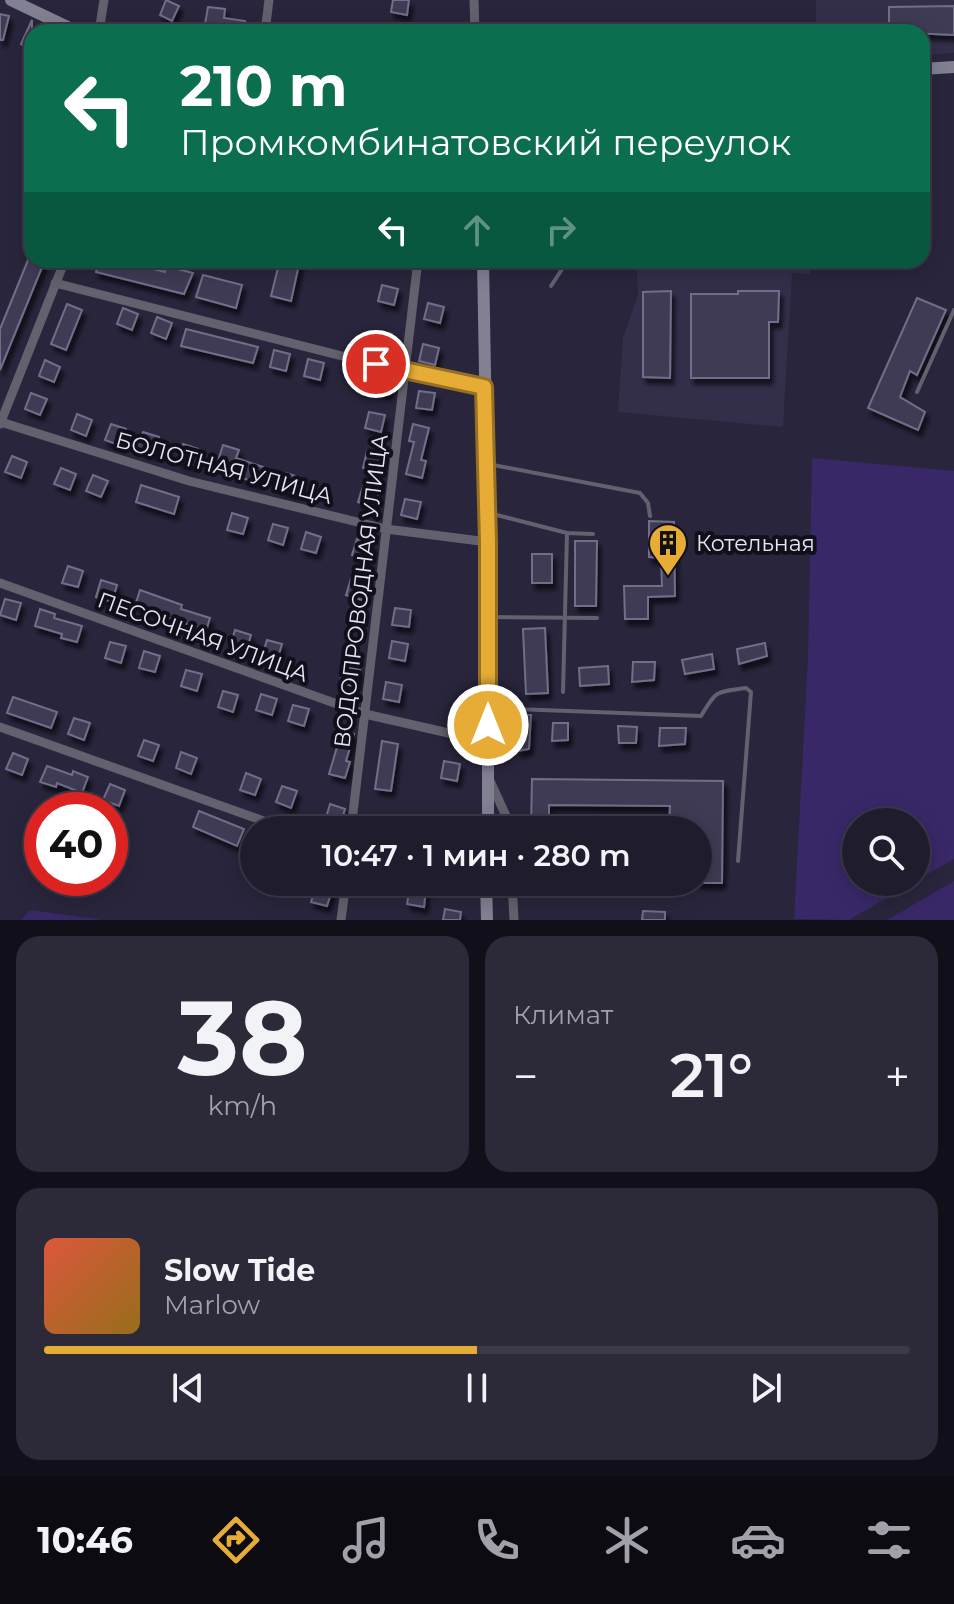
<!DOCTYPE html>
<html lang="ru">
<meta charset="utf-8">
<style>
:root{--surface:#1f1c2d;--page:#2c2939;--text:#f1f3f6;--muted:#a1a1aa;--line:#3c3a49;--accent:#e6ac36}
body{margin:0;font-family:Montserrat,sans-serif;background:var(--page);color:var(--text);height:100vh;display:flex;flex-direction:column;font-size:30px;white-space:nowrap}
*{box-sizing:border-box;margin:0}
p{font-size:26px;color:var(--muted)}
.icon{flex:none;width:44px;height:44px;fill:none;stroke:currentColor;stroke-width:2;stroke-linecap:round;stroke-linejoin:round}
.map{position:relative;height:920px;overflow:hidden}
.panel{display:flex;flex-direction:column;gap:16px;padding:16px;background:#110f19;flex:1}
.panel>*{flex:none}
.guide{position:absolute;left:24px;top:24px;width:906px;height:244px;border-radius:24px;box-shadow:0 4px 20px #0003,0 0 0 2px var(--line);background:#0b6e4f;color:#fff;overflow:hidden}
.fabs{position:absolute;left:842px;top:808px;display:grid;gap:16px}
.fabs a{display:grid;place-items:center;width:88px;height:88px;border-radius:50%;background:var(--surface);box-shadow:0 4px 20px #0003,0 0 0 2px var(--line);font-size:40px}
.speed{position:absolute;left:24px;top:792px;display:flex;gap:16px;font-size:40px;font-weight:700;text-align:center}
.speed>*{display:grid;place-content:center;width:104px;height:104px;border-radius:50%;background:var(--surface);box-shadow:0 4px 20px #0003,0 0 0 2px var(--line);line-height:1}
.speed .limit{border:12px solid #d22;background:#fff;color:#111}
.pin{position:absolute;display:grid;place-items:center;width:68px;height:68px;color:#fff;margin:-34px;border:4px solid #fff;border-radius:50%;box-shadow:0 2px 8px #0007}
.me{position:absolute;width:88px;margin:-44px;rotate:0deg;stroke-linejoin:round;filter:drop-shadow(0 0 6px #0008)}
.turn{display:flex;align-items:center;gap:28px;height:168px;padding:0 24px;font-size:36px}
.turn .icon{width:104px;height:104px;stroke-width:2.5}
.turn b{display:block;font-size:56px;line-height:68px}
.lanes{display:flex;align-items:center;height:76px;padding:0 24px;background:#0003;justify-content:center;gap:40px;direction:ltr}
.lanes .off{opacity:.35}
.big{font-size:60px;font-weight:600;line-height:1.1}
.panel .tile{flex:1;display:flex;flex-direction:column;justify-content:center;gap:12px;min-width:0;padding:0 28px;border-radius:24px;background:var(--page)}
.panel .dial{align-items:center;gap:0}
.dial b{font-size:104px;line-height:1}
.song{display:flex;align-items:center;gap:24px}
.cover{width:96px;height:96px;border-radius:12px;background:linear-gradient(135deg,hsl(10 70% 55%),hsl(40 70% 35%))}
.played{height:8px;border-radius:4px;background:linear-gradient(90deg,var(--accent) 50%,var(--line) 50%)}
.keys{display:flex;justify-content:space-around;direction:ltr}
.heat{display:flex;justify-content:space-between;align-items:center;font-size:44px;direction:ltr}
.panel .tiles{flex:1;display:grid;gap:16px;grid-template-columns:1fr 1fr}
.tile:last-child{grid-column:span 2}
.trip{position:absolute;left:240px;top:816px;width:472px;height:80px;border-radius:40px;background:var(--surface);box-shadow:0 4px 20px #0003,0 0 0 2px var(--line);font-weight:600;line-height:80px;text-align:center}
.dock{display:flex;height:128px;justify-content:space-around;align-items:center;background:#0c0b12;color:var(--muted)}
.dock .icon{width:56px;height:56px}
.dock .active{color:var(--accent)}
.dock b{font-size:36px;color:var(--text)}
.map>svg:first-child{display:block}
</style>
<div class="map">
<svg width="954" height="920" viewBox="0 0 954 920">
<defs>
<filter id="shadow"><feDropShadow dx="3.5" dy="6" stdDeviation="2" flood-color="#0009"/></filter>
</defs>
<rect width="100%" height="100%" fill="#29253c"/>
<g fill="#332e4a">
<path d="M816,0h138v53l-32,2v-23h-106z"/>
<path d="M636,260h174v14l-18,-1 -9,154 -165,-15 5,-74 15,-43z"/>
</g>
<g fill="#382868">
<path d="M812,458l142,13v388l-38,22v-59h-60v60h58l-65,38 -55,-1 14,-261z"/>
<path d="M954,881v39h-67z"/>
<path d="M30,910l73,10h-82z"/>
</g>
<g fill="#3f3b54" stroke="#716e89" stroke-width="2" filter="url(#shadow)">
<path d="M166,0l13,6 -7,15 -12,-6z"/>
<path d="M393,0h16l-2,15 -16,-3z"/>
<path d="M954,6v29l-65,-3v-25z"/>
<path d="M208,7l17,2 -1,9 21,3 -1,11h-15v-4l-24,-4z"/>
<path d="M0,14l9,2 -6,24h-3z"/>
<path d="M32,20v30l-11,-6z"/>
<path d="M28,260h17l-45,110v-41z"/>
<path d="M99,260h20l46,12 1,-6 27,7 -9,21 -88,-22z"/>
<path d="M280,260h20l-9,41 -20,-5z"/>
<path d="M203,275l39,10 -6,23 -40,-11z"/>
<path d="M382,285l16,4 -4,16 -16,-4z"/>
<path d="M671,291l-1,87 -27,-1v-85z"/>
<path d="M738,291h41l-1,31h-9v56h-78v-84h47z"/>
<path d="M917,298l29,12 -29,65 -7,-4 -10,26 25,15 -7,18 -50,-22z"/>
<path d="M428,303l16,4 -4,16 -16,-4z"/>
<path d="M67,304l15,6 -16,40 -15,-6z"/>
<path d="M123,308l15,6 -6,16 -15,-6z"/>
<path d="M157,317l15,6 -6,16 -15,-6z"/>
<path d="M186,329l72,18 -5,16 -72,-17z"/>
<path d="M376,331l16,3 -5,17 -15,-4z"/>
<path d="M423,344l16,4 -4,17 -16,-4z"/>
<path d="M274,350l16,4 -4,17 -16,-4z"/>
<path d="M308,359l16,4 -4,17 -16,-4z"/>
<path d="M45,360l15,7 -6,15 -15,-6z"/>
<path d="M376,373l16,4 -4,17 -16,-4z"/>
<path d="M419,391l16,2 -3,17 -16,-2z"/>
<path d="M31,393l16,6 -7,16 -15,-6z"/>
<path d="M369,412l16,3 -4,17 -16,-4z"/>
<path d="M77,414l15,6 -6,16 -15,-6z"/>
<path d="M111,424l15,5 -5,17 -16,-6z"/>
<path d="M413,424l16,4 -8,32 5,1 -4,17 -16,-4 8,-32 -5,-1z"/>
<path d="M143,432l16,5 -6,17 -16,-6z"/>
<path d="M183,444l15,5 -5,16 -16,-5z"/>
<path d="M223,445l16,5 -3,8 27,9 -5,16 -16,-5 3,-8 -27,-9z"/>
<path d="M367,451l16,4 -4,17 -16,-4z"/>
<path d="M12,456l15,6 -6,16 -16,-6z"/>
<path d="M61,468l15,6 -6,16 -16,-6z"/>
<path d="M286,473l15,5 -5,16 -16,-5z"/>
<path d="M93,475l15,6 -7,16 -15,-6z"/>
<path d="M141,485l38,12 -5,17 -38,-12z"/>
<path d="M363,486l16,5 -6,16 -15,-5z"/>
<path d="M405,499l16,3 -4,17 -16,-4z"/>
<path d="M232,513l16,5 -5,16 -16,-4z"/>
<path d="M649,521l25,1 1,74 -27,1v22h-23l-1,-33h38l-1,-28 -12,-1z"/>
<path d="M273,524l15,4 -5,17 -15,-5z"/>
<path d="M306,532l15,5 -5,16 -15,-4z"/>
<path d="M357,539l16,5 -5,16 -16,-5z"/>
<path d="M575,541h22l-1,65h-21z"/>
<rect x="532" y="554" width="20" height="29"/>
<path d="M68,566l15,5 -5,16 -16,-4z"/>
<path d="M351,579l16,4 -5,17 -16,-5z"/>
<path d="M101,580l16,5 -5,17 -16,-5z"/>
<path d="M140,590l42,15 -1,4 29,9 -5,16 -16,-4 1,-5 -55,-19z"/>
<path d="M5,599l16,4 -5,17 -16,-5z"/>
<path d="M395,608l16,2 -2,17 -17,-2z"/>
<path d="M40,609l15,5 -1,4 28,8 -5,16 -16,-4 1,-4 -27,-8z"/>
<path d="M545,628l3,65 -22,1 -3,-65z"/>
<path d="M235,630l16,5 -5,17 -16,-5z"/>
<path d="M267,640l15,4 -5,17 -15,-5z"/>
<path d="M392,641l16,3 -3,17 -16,-3z"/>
<path d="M110,642l16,4 -5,17 -16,-5z"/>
<path d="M765,643l2,13 -28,8 -2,-15z"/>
<path d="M144,651l16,5 -5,16 -16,-4z"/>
<path d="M712,654l2,15 -29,5 -3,-14z"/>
<path d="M633,662h22l-1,18 -22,2z"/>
<path d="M344,666l16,4 -5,17 -15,-5z"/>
<path d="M608,666l1,18 -29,2 -1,-18z"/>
<path d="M186,670l16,4 -5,17 -16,-5z"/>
<path d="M386,682l16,3 -3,17 -16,-3z"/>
<path d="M223,691l15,4 -5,17 -15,-5z"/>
<path d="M261,694l16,5 -5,16 -16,-5z"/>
<path d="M13,697l44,15 -6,16 -44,-15z"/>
<path d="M293,705l16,4 -5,17 -16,-5z"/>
<path d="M518,715h13l-2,34 -11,2z"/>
<path d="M74,718l16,5 -6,17 -16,-6z"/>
<path d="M553,723h15v17l-16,1z"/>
<path d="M618,726l19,1 -1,16h-17z"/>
<path d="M660,728h26l-1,16 -26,2z"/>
<path d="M338,729l16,5 -8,27 4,1 -5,16 -16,-4 8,-27 -4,-2z"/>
<path d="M144,740l15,5 -6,16 -15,-5z"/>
<path d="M382,741l16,3 -7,47 -16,-2z"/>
<path d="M181,752l16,6 -6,16 -15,-6z"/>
<path d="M13,753l15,6 -6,16 -16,-6z"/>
<path d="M444,761l16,3 -3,17 -16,-3z"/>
<path d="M47,766l25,9 1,-4 15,6 -6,16 -25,-10 -1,4 -16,-5z"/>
<path d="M246,773l15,6 -6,16 -15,-5z"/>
<path d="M532,779l191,2 -1,102h-24v-53h-29l1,-24 -121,-1v23l-18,-1z"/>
<path d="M110,784l15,6 -6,16 -16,-6z"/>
<path d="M282,786l15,5 -6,17 -15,-6z"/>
<path d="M330,804l15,5 -5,17 -15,-5z"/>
<path d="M199,811l45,18 -7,17 -44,-19z"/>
<path d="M372,818l16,3 -2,9h-16z"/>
<path d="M316,885l16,5 -5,16 -16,-4z"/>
<path d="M410,887l16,3 -2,17 -17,-3z"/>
<path d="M445,909l16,3 -1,8h-17z"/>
<path d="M643,911l22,1v8h-23z"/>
</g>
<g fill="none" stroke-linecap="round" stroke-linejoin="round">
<g stroke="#62616d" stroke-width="4">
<path d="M551,286l17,-26"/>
<path d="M917,392l37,-82"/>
<path d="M488,464l152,29 8,10 2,13"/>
<path d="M489,513l78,20 26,1"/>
<path d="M491,617l106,1"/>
<path d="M563,692l4,-159"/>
<path d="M490,708l211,8c16,-26 14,-24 45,-28l5,4 -13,169"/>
</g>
<g stroke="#62616d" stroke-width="9">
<path d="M474,0l1,32"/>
<path d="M99,32l5,-32"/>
<path d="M265,32l4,-32"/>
<path d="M55,283l350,89 79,15"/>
<path d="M1,422l188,59 197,48 102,13"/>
<path d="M0,424l65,-164"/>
<path d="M0,583l365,131 123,28"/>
<path d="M0,727l289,103"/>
<path d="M490,781l17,37 1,12"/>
<path d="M351,830l67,-570"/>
<path d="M512,882l2,38"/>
<path d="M341,920l5,-38"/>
</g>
<g stroke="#828093" stroke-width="12">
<path d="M11,0l67,32"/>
<path d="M922,69l32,-2"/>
<path d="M483,260l5,282v288"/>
<path d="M486,882l1,38"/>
</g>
</g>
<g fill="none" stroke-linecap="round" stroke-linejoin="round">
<defs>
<path id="route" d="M376,364l108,23 4,155v183"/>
</defs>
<use href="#route" stroke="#967023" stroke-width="20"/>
<use href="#route" stroke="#e6ac36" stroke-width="14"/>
</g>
<defs>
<symbol id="building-pin" viewBox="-11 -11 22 30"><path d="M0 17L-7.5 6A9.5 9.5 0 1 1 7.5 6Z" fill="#e6ac36" stroke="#11101a"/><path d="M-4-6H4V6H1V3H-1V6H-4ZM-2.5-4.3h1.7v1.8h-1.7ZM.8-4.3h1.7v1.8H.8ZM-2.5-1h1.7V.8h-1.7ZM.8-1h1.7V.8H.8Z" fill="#111"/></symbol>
</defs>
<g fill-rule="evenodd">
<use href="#building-pin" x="646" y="521" width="44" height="60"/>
</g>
<g text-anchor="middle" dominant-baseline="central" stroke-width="8" stroke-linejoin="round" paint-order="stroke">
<g font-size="22" fill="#e7e5f5" stroke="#11101a">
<text transform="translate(224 468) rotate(15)">БОЛОТНАЯ УЛИЦА</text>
<text transform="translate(361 591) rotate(-83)">ВОДОПРОВОДНАЯ УЛИЦА</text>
<text transform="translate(203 637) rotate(20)">ПЕСОЧНАЯ УЛИЦА</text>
</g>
<g font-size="22" fill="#e7e5f5" stroke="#11101a" text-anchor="start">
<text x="696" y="543">Котельная</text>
</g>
</g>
</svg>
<div class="fabs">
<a><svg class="icon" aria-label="search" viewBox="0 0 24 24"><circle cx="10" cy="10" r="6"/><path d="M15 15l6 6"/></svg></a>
</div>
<div class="speed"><div class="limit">40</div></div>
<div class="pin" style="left:376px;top:364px;background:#d93025"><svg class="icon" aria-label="arrive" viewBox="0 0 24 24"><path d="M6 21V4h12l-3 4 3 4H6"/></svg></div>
<svg class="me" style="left:488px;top:725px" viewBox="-20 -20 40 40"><circle r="17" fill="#e6ac36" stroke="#fff" stroke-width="3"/><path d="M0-11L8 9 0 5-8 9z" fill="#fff"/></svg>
<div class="trip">10:47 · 1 мин · 280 m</div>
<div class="guide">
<div class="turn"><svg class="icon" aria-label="left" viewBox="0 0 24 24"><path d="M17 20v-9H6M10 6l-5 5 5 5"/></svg><div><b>210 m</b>Промкомбинатовский переулок</div></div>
<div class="lanes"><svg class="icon" aria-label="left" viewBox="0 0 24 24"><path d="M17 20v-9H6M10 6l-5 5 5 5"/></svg><svg class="icon off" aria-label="ahead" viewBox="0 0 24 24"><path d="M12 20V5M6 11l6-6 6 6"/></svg><svg class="icon off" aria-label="right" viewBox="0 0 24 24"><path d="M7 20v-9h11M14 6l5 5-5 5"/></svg></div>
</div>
</div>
<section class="panel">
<div class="tiles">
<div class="tile dial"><b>38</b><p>km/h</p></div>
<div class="tile"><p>Климат</p>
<div class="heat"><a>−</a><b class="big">21°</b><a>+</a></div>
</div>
<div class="tile">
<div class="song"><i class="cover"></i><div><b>Slow Tide</b><p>Marlow</p></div></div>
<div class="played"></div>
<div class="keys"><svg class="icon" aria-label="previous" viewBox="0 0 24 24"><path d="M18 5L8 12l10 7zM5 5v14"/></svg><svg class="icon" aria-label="pause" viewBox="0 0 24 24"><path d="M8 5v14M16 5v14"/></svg><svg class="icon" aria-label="next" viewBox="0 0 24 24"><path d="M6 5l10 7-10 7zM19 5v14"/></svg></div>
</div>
</div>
</section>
<nav class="dock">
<b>10:46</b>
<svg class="icon active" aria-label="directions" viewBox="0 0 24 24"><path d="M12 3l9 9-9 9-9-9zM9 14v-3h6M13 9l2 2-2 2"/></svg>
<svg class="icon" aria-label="music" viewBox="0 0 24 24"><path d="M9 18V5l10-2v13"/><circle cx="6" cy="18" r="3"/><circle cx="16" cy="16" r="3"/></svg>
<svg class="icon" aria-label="phone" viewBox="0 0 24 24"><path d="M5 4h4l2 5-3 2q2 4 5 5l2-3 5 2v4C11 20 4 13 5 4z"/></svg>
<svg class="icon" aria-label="climate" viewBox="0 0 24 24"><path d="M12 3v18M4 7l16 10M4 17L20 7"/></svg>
<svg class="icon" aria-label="car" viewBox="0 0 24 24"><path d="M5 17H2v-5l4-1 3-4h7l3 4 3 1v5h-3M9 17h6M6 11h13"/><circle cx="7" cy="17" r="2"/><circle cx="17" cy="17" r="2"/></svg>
<svg class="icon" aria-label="filters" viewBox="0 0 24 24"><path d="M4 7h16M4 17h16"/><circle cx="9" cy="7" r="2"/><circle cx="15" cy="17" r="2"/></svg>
</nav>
